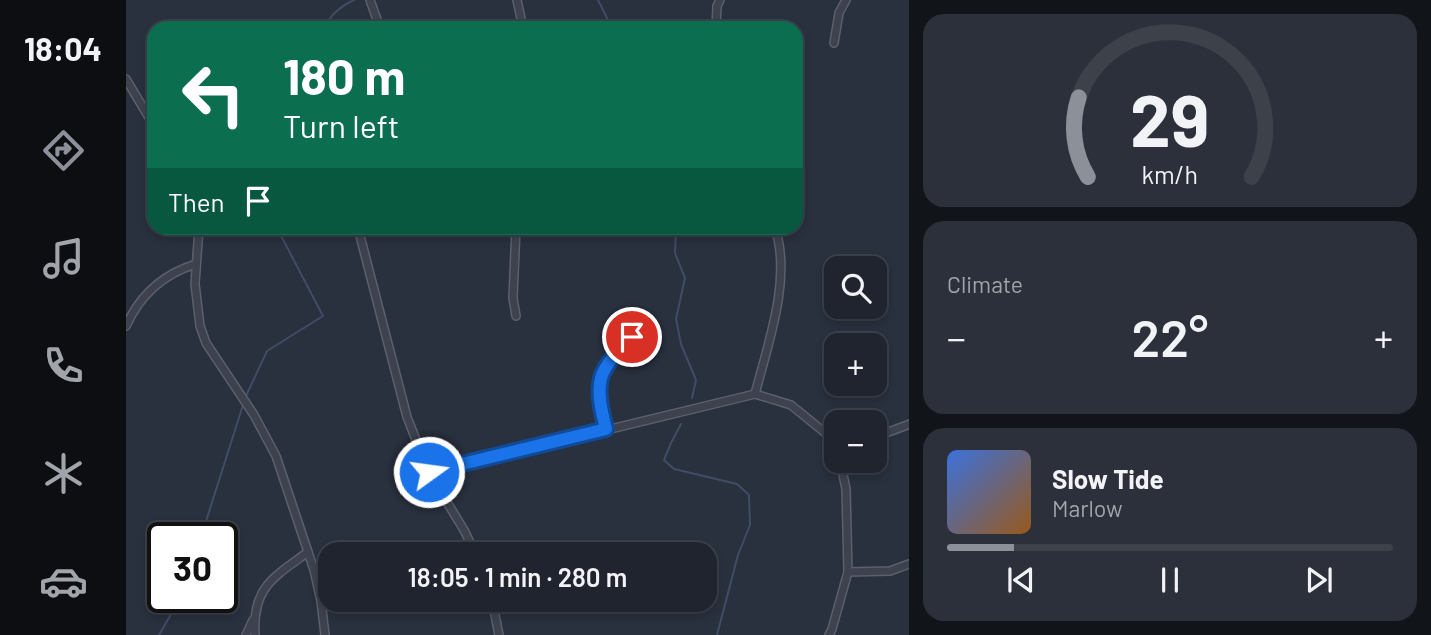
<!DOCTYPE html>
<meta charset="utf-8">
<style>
:root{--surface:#1f242e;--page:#2c303a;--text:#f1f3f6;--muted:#a1a4aa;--line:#3c414a;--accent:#8c9099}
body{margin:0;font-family:Barlow,sans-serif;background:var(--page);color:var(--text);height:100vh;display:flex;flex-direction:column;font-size:26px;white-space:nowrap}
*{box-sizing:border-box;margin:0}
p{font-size:23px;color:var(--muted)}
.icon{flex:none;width:38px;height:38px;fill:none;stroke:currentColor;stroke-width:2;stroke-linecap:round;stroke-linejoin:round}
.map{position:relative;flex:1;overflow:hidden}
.sheet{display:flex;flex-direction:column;gap:14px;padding:14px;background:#111419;width:522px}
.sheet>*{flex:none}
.guide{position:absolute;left:21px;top:21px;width:656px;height:214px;border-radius:21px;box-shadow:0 4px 10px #0003,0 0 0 2px var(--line);background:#0b6e4f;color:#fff;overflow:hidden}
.buttons{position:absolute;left:698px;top:256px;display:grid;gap:14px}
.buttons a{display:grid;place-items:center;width:63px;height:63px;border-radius:14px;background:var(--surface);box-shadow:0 4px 10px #0003,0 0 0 2px var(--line);font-size:35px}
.speed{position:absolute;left:21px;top:522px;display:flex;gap:14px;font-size:35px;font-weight:700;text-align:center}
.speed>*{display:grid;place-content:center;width:91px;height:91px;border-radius:50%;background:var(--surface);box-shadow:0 4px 10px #0003,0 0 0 2px var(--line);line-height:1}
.speed .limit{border:4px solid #111;border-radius:10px;background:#fff;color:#111}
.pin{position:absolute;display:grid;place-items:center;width:60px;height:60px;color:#fff;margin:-30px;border:4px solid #fff;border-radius:50%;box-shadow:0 2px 7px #0007}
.me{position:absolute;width:77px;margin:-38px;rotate:76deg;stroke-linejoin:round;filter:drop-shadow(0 0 5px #0008)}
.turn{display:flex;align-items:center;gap:24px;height:147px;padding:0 21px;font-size:32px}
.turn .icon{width:91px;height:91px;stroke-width:2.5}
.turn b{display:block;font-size:49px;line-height:60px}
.then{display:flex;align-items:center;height:66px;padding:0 21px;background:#0003;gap:14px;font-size:26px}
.big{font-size:52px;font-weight:600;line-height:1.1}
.sheet .tile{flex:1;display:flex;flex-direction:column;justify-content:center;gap:10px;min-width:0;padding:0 24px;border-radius:21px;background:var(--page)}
.sheet .dial{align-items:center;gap:0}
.dial svg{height:182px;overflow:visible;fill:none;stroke:var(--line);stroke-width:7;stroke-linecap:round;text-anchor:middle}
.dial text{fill:var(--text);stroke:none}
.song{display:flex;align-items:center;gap:21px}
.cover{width:84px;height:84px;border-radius:10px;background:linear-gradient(135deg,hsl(220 70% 55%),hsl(30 70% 35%))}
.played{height:7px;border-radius:4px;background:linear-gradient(90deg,var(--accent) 15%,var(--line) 15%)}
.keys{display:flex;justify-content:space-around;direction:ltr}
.heat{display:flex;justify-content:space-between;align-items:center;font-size:38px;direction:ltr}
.trip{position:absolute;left:192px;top:542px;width:399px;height:70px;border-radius:21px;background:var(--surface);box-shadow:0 4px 10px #0003,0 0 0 2px var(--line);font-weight:600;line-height:70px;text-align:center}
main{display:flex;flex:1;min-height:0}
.dock{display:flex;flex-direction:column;width:126px;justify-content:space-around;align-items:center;background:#0c0e12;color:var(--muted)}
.dock .icon{width:49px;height:49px}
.dock .selected{color:var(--accent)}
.dock b{font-size:32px;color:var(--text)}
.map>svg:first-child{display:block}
</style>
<main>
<nav class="dock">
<b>18:04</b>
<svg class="icon selected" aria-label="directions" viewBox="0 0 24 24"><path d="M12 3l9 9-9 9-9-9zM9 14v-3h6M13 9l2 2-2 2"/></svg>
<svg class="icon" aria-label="music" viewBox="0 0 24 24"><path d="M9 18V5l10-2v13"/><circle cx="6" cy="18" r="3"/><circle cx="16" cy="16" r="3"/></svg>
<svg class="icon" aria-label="phone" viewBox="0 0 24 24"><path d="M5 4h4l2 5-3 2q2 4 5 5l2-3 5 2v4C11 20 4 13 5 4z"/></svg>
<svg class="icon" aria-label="climate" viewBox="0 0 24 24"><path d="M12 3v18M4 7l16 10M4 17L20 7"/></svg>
<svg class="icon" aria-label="car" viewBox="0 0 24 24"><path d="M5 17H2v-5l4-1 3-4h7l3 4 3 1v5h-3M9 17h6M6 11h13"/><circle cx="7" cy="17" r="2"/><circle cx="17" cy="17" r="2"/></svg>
</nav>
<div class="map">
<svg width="784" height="635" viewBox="0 0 784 635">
<rect width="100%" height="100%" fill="#29303e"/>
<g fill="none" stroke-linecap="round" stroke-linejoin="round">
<g stroke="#414c65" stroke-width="2">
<path d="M472,0l14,28"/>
<path d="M198,28c6,-13 17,-22 30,-28"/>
<path d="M548,228l2,1 -1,24 10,25 -9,41 5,25 15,36 -4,18"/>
<path d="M120,396l21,-45 56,-35 -46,-88"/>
<path d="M555,424l-10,19 -7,17 10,9 63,15 12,11 1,30 -12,30 -21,80"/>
<path d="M75,537l42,-132"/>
<path d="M33,635l22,-38"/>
</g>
<defs>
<g id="minor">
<path d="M244,0l10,28"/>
<path d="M391,0l6,28"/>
<path d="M590,28l1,-22 3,-6"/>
<path d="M708,43l5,-30 7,-13"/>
<path d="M0,79l28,47"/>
<path d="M73,228l-4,56 5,42 6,17 48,72 22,41 38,114 7,31 4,34"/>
<path d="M232,228l49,189 22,56 35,57 12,25"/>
<path d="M390,316l-3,-18 3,-70"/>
<path d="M0,326c14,-31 37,-52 70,-62"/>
<path d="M629,394c13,-50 37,-116 20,-166"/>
<path d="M480,429c-4,-16 -8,-33 -5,-50 2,-17 29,-41 42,-52"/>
<path d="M749,437l35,-13"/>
<path d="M303,473l326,-79 36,11 38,31 7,13"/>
<path d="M722,572l42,-1 19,-7"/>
<path d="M366,600l7,35"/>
<path d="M120,635l7,-15"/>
<path d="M129,635c-3,-48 19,-58 53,-83"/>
<path d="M703,635l3,-6 16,-57 -2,-83 -6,-29"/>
</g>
</defs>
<use href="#minor" stroke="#5b606c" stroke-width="10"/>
<use href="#minor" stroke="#3d424e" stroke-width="7"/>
</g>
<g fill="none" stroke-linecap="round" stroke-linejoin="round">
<defs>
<path id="route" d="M303,472l177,-43c-4,-16 -9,-35 -5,-51 3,-12 22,-34 31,-41"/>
</defs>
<use href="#route" stroke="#114b97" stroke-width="18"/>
<use href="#route" stroke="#1a73e8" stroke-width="12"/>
</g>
</svg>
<div class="buttons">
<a><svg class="icon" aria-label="search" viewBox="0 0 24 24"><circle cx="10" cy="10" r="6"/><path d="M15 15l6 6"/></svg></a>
<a>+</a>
<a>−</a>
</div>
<div class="speed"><div class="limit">30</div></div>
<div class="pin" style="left:506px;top:337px;background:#d93025"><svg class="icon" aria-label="arrive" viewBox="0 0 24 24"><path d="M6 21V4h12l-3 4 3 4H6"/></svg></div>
<svg class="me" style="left:303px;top:472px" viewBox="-20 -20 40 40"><circle r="17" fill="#1a73e8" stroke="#fff" stroke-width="3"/><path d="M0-11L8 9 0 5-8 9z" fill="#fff"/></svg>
<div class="trip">18:05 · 1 min · 280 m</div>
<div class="guide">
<div class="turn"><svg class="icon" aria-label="left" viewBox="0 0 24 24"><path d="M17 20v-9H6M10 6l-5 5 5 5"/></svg><div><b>180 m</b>Turn left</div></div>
<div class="then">Then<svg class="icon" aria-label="arrive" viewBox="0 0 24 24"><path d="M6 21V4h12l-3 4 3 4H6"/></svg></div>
</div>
</div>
<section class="sheet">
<div class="tile dial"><svg viewBox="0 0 100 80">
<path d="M14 69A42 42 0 1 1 86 69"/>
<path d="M14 69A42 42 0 0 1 10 34" stroke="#8c9099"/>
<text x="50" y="56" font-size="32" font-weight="700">29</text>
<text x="50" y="72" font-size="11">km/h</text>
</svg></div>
<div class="tile"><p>Climate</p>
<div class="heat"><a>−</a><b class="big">22°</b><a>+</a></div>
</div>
<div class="tile">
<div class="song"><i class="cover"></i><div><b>Slow Tide</b><p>Marlow</p></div></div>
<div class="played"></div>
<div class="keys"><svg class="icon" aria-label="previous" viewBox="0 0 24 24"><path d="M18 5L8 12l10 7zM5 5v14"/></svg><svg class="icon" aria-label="pause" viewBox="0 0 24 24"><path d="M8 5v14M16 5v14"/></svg><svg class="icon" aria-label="next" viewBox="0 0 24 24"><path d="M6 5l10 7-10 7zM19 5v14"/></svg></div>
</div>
</section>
</main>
